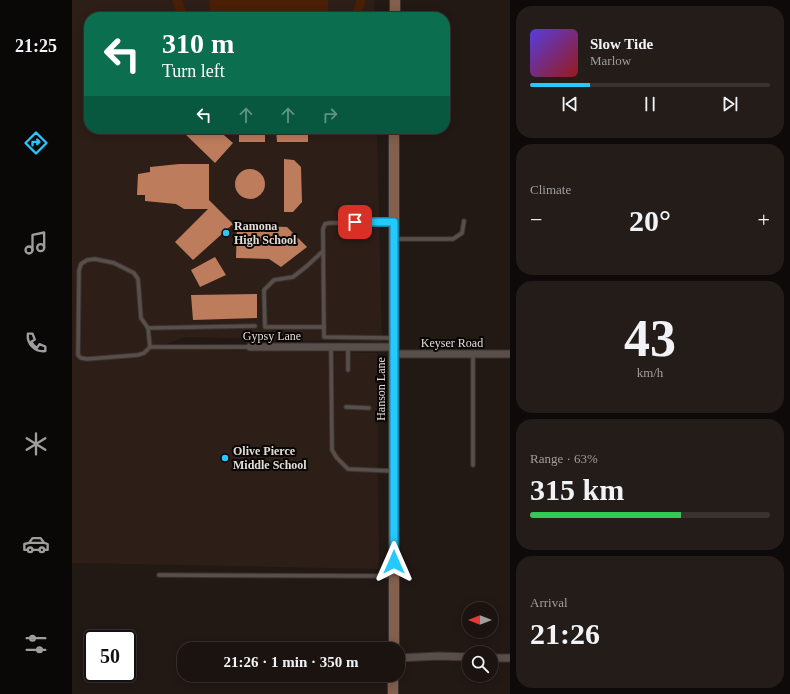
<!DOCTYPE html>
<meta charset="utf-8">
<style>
:root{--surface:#1a1310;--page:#231c19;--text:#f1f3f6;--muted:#9f9e9f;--line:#383230;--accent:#26c9fe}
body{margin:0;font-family:"Times New Roman",serif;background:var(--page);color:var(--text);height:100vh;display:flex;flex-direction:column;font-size:15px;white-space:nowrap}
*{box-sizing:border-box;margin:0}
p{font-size:13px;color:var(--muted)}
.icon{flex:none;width:22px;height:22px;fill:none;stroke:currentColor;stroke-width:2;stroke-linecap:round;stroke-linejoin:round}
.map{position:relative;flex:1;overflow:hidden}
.drawer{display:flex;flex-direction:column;gap:6px;padding:6px;background:#0e0a09;width:280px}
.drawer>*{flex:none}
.hud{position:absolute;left:12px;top:12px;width:366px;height:122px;border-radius:16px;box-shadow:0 2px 10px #0003,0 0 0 1px var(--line);background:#0b6e4f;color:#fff;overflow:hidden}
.needle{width:26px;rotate:270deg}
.controls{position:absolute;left:390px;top:602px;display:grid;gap:8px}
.controls a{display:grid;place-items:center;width:36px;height:36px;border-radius:50%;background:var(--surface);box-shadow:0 2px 10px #0003,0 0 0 1px var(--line);font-size:20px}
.speed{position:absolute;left:12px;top:630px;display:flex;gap:8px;font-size:20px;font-weight:700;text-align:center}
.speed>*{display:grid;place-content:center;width:52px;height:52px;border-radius:50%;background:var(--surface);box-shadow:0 2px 10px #0003,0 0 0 1px var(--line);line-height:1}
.speed .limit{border:2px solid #111;border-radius:6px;background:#fff;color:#111}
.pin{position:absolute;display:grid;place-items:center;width:34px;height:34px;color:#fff;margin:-17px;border-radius:8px;box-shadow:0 2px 6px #0006}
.me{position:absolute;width:44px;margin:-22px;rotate:0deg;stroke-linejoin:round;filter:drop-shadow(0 0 3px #0008)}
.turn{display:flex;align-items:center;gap:14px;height:84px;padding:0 12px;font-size:18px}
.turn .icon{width:52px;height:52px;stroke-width:2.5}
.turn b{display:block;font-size:28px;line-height:34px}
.lanes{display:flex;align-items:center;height:38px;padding:0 12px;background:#0003;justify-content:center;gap:20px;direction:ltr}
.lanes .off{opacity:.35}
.big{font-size:30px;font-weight:600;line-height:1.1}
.drawer .widget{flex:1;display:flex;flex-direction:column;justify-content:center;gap:6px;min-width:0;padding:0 14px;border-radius:16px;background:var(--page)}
.drawer .dial{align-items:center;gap:0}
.dial b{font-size:52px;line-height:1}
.song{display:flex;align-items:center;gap:12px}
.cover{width:48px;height:48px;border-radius:6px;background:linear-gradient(135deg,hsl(250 70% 55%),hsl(0 70% 35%))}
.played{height:4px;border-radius:2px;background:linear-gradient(90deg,var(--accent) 25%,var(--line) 25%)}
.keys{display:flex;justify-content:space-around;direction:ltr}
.heat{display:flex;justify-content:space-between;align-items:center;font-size:22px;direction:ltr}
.charge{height:6px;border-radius:3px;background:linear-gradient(90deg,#34c759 63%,var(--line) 0)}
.trip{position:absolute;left:105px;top:642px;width:228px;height:40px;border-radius:16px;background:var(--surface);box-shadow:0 2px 10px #0003,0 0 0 1px var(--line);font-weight:600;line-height:40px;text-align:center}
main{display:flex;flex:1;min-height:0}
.dock{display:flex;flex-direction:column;width:72px;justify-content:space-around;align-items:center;background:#0a0806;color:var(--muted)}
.dock .icon{width:28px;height:28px}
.dock .current{color:var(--accent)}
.dock b{font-size:18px;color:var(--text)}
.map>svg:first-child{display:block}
</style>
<main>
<nav class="dock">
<b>21:25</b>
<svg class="icon current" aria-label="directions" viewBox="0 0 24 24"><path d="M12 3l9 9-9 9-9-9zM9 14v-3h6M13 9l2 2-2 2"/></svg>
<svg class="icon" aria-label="music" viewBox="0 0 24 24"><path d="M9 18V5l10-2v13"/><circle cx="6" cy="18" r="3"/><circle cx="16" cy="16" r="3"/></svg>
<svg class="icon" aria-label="phone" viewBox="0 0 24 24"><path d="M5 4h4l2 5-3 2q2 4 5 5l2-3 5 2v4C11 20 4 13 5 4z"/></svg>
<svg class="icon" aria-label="climate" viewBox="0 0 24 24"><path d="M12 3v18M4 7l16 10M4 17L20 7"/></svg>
<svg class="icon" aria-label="car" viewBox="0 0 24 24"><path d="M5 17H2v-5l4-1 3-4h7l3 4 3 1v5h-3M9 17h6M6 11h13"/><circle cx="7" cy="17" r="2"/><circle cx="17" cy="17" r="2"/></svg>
<svg class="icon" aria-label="filters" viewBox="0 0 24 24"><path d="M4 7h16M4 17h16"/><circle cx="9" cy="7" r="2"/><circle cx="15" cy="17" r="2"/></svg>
</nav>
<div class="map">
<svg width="438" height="694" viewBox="0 0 438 694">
<rect width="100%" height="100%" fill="#221915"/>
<path fill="#2d1e17" d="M0,0h302l1,17h-286v112h288l5,213 -196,-5 -23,8 46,5 168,3 2,216 -307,-6z"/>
<g fill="#491f06">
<path d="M100,0h10l3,9 5,8h-12z"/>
<rect x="138" y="0" width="118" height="17"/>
<path d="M285,0h9l-6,17h-11l4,-7z"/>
</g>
<g fill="#bd7c5c">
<path d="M108,129h37l16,14 -18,20z"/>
<rect x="167" y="129" width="26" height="13"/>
<path d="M204,129h32v13h-31z"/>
<path d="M212,159l10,1 7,7 1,35 -9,10h-9z"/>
<path d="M107,164h30v36l24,24 -40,36 -18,-18 33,-33h-24l-8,-5 -31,-3v-6h-8l1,-21 12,-2v-5z"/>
<circle cx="178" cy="184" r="15"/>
<path d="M165,225l50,2 20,20 -26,20 -12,-8 -33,-1z"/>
<path d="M143,257l11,18 -26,12 -9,-17z"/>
<path d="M185,294v24l-64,2 -2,-25z"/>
</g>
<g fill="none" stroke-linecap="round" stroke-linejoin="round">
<defs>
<g id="service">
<path d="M323,239h58l9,-6 2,-12"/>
<path d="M251,251l-16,15 -14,11 -19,3 -10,10 1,37h59"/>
<path d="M23,259l19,4 20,10 4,6 3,39 7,10 2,19 -6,6 -6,2 -51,4 -6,-1 -3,-3 1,-84 2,-7 6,-4z"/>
<path d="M76,328l107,-2"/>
<path d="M320,338l-68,-1 -1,-108 2,-5 4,-1 64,-1"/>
<path d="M78,347h100"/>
<path d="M259,347l1,103 5,8 11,11 44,2"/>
<path d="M401,354v111"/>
<path d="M276,370v-23"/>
<path d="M274,407l23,1"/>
<path d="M87,575l233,1"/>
</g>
<g id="minor">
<path d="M178,347h144"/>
<path d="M322,354h116"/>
<path d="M326,658l41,-2 30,1"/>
<path d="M419,658h19"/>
</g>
<g id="secondary">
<path d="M323,17v-17"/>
<path d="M322,649v-520"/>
<path d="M321,694v-19"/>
</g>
</defs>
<use href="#service" stroke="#3a3432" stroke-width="5.5"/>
<use href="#minor" stroke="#3a3432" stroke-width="9"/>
<use href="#secondary" stroke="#3a3432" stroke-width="12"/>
<use href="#service" stroke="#594e49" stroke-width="3.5"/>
<use href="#minor" stroke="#594e49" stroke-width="7"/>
<use href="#secondary" stroke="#835f4d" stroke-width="10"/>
</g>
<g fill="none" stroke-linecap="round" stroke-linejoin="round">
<defs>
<path id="route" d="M283,222h39v340"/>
</defs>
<use href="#route" stroke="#1983a5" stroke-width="10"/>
<use href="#route" stroke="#26c9fe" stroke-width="7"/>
</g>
<g fill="#26c9fe" stroke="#090604" stroke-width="1.5">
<circle cx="154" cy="233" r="4"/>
<circle cx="153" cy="458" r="4"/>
</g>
<g text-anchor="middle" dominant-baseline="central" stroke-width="4" stroke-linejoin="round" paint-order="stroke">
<g font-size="12" font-weight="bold" fill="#e2dcd9" stroke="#090604" text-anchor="start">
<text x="162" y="226">Ramona<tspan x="162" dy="14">High School</tspan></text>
<text x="161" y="451">Olive Pierce<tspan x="161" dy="14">Middle School</tspan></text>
</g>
<g font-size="12" fill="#e2dcd9" stroke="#090604">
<text x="200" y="336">Gypsy Lane</text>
<text x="380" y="343">Keyser Road</text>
<text transform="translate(309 389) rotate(-90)">Hanson Lane</text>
</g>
</g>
</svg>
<div class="controls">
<a><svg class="needle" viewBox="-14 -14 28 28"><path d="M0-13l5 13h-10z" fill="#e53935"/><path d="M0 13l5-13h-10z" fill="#9f9e9f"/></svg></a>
<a><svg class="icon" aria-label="search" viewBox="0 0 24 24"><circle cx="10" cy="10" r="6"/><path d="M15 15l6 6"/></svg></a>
</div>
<div class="speed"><div class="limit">50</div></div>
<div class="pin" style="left:283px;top:222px;background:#d93025"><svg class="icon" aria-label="arrive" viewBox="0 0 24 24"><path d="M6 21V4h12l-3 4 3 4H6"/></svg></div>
<svg class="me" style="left:322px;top:562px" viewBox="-20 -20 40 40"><path d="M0-17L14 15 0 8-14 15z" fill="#26c9fe" stroke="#fff" stroke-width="4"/></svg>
<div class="trip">21:26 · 1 min · 350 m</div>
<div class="hud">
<div class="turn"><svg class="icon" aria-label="left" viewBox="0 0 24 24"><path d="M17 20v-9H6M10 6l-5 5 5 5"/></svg><div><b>310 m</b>Turn left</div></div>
<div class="lanes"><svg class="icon" aria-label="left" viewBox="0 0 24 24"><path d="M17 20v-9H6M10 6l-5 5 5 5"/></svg><svg class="icon off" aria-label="ahead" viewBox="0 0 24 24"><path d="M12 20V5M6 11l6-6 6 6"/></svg><svg class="icon off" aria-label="ahead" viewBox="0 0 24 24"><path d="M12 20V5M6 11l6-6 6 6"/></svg><svg class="icon off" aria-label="right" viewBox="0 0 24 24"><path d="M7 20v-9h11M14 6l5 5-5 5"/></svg></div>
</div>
</div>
<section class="drawer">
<div class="widget">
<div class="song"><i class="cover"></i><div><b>Slow Tide</b><p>Marlow</p></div></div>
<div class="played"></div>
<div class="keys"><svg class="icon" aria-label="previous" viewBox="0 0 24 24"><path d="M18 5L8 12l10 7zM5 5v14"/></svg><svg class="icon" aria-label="pause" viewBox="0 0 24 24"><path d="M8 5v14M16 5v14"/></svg><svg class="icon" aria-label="next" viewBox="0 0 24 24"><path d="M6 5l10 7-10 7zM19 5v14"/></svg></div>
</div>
<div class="widget"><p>Climate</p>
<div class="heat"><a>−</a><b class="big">20°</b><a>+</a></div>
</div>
<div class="widget dial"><b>43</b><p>km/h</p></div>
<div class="widget"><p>Range · 63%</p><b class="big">315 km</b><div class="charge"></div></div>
<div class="widget"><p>Arrival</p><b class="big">21:26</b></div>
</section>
</main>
